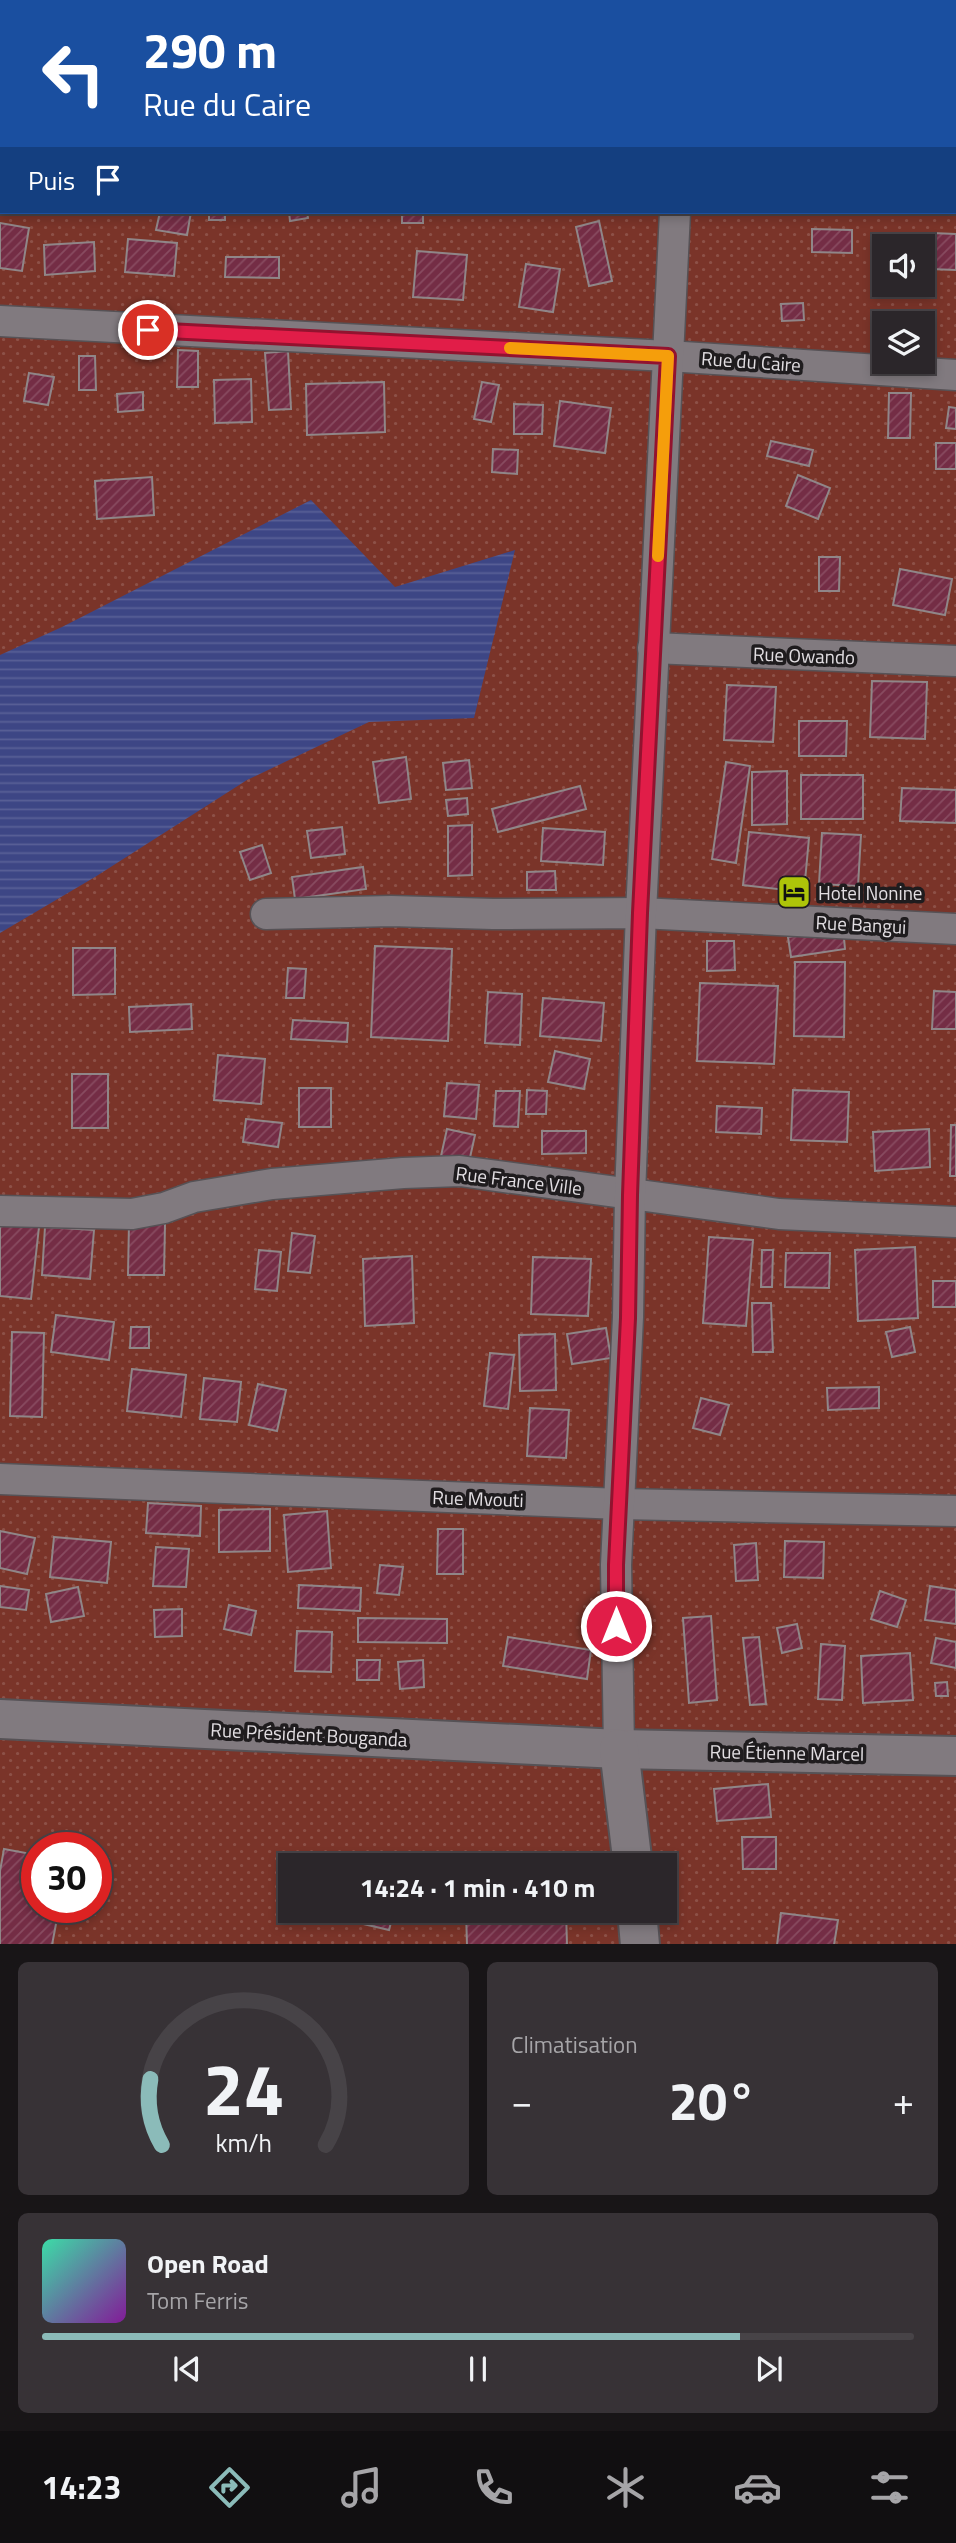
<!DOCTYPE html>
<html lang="fr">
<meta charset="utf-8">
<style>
:root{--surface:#2b262a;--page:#373236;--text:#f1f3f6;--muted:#a6a5a8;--line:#474347;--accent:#8bbbb9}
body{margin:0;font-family:"Titillium Web",sans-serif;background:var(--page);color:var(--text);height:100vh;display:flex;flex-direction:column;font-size:26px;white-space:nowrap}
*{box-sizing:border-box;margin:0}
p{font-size:23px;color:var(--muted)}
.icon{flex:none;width:38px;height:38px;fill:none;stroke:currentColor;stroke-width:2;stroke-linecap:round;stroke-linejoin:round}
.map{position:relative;height:1944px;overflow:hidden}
.details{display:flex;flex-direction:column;gap:18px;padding:18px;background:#181517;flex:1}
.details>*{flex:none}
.banner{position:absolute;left:0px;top:0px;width:957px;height:214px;box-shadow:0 4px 10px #0003,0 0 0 2px var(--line);background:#1a4fa0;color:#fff;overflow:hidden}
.controls{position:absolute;left:872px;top:234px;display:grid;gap:14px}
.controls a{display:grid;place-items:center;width:63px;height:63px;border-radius:0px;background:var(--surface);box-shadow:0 4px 10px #0003,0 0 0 2px var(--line);font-size:35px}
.speed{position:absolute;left:21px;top:1832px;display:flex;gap:14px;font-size:35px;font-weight:700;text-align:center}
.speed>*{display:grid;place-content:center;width:91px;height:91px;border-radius:50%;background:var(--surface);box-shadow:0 4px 10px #0003,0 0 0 2px var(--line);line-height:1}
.speed .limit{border:10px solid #d22;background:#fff;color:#111}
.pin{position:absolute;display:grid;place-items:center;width:60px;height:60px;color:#fff;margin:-30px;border:4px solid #fff;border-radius:50%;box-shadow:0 2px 7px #0007}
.me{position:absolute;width:77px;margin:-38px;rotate:0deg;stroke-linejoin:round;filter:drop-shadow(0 0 5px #0008)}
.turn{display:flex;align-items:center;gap:24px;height:147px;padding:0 28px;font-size:32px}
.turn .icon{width:91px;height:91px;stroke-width:2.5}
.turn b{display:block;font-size:49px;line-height:60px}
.then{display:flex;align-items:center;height:66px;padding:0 28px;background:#0003;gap:14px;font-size:26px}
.big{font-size:52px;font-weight:700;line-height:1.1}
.details .card{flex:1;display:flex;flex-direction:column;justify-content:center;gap:10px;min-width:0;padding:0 24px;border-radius:10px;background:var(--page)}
.details .dial{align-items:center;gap:0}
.dial svg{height:182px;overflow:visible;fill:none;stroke:var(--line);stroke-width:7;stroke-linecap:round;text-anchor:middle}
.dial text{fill:var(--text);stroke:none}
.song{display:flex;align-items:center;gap:21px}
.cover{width:84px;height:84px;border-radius:10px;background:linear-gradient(135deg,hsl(160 70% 55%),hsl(290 70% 35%))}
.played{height:7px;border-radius:4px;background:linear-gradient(90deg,var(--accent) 80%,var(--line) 80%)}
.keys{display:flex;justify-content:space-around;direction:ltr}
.heat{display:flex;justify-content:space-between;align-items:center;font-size:38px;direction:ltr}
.details .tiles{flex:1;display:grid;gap:18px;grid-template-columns:1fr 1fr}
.card:last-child{grid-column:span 2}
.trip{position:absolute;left:278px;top:1853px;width:399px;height:70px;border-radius:0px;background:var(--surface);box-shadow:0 4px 10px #0003,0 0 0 2px var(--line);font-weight:700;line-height:70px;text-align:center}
.tabs{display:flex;height:112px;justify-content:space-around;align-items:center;background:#110f11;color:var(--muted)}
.tabs .icon{width:49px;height:49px}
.tabs .on{color:var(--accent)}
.tabs b{font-size:32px;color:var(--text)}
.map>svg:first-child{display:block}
</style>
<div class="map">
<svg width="956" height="1945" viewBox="0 0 956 1945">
<defs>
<pattern id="grass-dots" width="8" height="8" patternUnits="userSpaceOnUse" patternTransform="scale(1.75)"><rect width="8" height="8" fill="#7a3429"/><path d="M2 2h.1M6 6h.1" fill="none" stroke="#8d5148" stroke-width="1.8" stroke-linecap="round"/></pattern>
<pattern id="water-rules" width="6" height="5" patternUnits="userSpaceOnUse" patternTransform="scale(1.75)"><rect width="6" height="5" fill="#3d4685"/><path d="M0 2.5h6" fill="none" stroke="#596096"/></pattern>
<pattern id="building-hatch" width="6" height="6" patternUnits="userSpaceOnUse" patternTransform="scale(1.75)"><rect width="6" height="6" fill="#742d45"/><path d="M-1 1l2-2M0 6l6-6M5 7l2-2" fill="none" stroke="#884b60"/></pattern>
</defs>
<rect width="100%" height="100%" fill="#393338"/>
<path fill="url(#grass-dots)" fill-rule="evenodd" d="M0,0h956v1944l-956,1zM2,2h954v210h-954zM884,247h38v38h-38zM884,324h38v38h-38zM37,1848h59v60h-59zM290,1866h375v45h-375z"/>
<path fill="url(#water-rules)" d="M311,500l84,87 120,-37 -41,168 -105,4 -122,58 -152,97 -95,56v-278l62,-28z"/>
<g fill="url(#building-hatch)" stroke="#908688" stroke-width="2">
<path d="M160,212h31l-4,23 -31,-5z"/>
<rect x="209" y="212" width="16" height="8"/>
<path d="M289,212h18l1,6 -18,3z"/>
<rect x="402" y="212" width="21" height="11"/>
<path d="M599,221l13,60 -23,5 -13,-59z"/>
<path d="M0,223l29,5 -7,43 -22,-3z"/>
<path d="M812,229l40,1v23l-40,-1z"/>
<path d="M932,233l24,1v36l-26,-1z"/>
<path d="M128,239l49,4 -3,33 -49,-4z"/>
<path d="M94,242l1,29 -50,4 -1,-30z"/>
<path d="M417,251l50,4 -4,45 -50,-3z"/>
<path d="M226,257h53v21l-54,-1z"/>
<path d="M526,264l34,5 -7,43 -34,-5z"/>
<path d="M803,303l1,17 -22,1 -1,-17z"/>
<path d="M178,350l20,1v36h-21z"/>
<path d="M288,351l3,58 -22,1 -4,-57z"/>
<path d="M79,356h16l1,34h-17z"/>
<path d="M29,373l25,4 -6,28 -24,-4z"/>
<path d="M251,379l1,43 -37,1 -1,-43z"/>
<path d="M384,382l1,50 -78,3 -1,-51z"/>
<path d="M482,382l17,3 -8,37 -17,-3z"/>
<path d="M143,392v18l-25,2 -1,-18z"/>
<path d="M889,393h22l-1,45h-22z"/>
<path d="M560,401l51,7 -6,45 -51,-7z"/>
<path d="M514,404l29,1 -1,29h-28z"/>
<path d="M949,407l7,1v21l-10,-1z"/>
<path d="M771,441l42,9 -4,16 -42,-10z"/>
<rect x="936" y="443" width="20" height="26"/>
<path d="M493,449l25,1 -1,24 -25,-2z"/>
<path d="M798,475l32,13 -12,31 -32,-13z"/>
<path d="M152,477l2,38 -57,4 -2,-38z"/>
<path d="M819,557h21l-1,34h-20z"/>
<path d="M900,569l52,10 -7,36 -52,-10z"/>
<path d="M872,681l55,1 -2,57 -55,-2z"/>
<path d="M727,685l49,2 -3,55 -49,-2z"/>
<path d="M799,721h48l-1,35h-47z"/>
<path d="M406,757l5,42 -32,4 -6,-41z"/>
<path d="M469,760l3,28 -26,2 -3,-27z"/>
<path d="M726,762l24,4 -14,97 -24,-4z"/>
<path d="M787,771v53l-35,1v-53z"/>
<rect x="801" y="775" width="62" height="44"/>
<path d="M580,786l6,23 -88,23 -6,-23z"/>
<path d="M902,788l54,2v33l-56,-2z"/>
<path d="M467,798l1,16 -20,2 -2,-16z"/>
<path d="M472,825v50l-24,1v-50z"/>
<path d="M342,827l3,27 -34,4 -4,-27z"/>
<path d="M543,828l62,4 -2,33 -62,-4z"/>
<path d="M749,832l60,6 -5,54 -61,-7z"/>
<path d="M822,833l39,2 -3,51 -39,-2z"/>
<path d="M262,845l9,28 -21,7 -10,-28z"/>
<path d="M363,867l3,22 -71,10 -3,-22z"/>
<path d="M555,871l1,19h-29v-18z"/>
<path d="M843,928l2,21 -54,8 -3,-20z"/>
<path d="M707,941h27l1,29 -28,1z"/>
<path d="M375,946l77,3 -4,92 -77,-4z"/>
<path d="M73,948h42v46l-42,1z"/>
<path d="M795,962h50l-1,75 -50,-1z"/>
<path d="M288,968l18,1 -2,29h-18z"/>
<path d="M700,983l78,3 -4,78 -77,-3z"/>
<path d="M934,991l22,1v37h-24z"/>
<path d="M488,992l34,2 -2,51 -35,-2z"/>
<path d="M543,998l61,5 -3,38 -61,-5z"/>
<path d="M191,1004l1,25 -62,3 -1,-25z"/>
<path d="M293,1020l55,3 -1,19 -56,-3z"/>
<path d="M555,1051l35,8 -6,30 -36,-7z"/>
<path d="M218,1055l47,4 -4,45 -47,-4z"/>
<rect x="72" y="1074" width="36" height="54"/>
<path d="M447,1083l32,2 -3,34 -32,-3z"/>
<rect x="299" y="1088" width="32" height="39"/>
<path d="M527,1090l20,1 -1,23h-20z"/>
<path d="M793,1090l56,2 -2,50 -56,-2z"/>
<path d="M496,1091h24l-2,36 -24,-1z"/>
<path d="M717,1106l45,2 -1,26 -45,-2z"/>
<path d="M246,1119l36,4 -4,24 -35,-5z"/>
<path d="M951,1125h5v51h-6z"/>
<path d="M447,1129l28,6 -6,27 -28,-6z"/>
<path d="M929,1129l1,38 -55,4 -2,-39z"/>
<path d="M542,1131h44v22l-44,1z"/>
<path d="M0,1223l39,4 -8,72 -31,-3z"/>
<path d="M129,1223l36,1 -1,51h-36z"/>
<path d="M45,1227l49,3 -4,49 -48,-4z"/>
<path d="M292,1233l23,3 -5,37 -22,-2z"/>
<path d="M709,1237l44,3 -7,86 -43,-3z"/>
<path d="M915,1247l3,71 -60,3 -3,-71z"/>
<path d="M259,1250l22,2 -4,39 -22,-2z"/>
<path d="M762,1250h11l-1,37h-11z"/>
<path d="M786,1253h44l-1,35 -44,-1z"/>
<path d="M412,1256l2,67 -49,3 -2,-67z"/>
<path d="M533,1257l58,2 -3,57 -57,-2z"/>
<rect x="933" y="1281" width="23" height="26"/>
<path d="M752,1303h19l2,49h-20z"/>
<path d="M56,1315l58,7 -5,38 -58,-8z"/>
<path d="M131,1327h18v21h-19z"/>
<path d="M910,1327l5,25 -23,5 -6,-25z"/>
<path d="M606,1328l5,30 -39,6 -5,-30z"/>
<path d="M12,1332l32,1 -2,84 -32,-1z"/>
<path d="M555,1334l1,56 -36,1 -1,-56z"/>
<path d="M490,1353l24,2 -6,54 -24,-3z"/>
<path d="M132,1369l54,6 -5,42 -54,-6z"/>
<path d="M204,1378l37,4 -4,40 -37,-3z"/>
<path d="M258,1384l28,6 -9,41 -28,-6z"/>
<path d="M879,1387v21l-51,2 -1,-22z"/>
<path d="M701,1398l28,7 -9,30 -27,-7z"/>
<path d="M530,1408l39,2 -3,48 -39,-2z"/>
<path d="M148,1503l53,3 -1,30 -54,-3z"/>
<path d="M270,1509v42l-51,1v-42z"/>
<path d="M327,1511l4,57 -43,4 -4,-57z"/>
<path d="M438,1529h25v45h-26z"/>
<path d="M0,1531l35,7 -8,36 -27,-6z"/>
<path d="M54,1537l57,5 -4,41 -57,-6z"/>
<path d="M785,1541l39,1 -1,36 -39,-1z"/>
<path d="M756,1543l2,37 -22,1 -2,-36z"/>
<path d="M156,1547l33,2 -3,38 -33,-1z"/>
<path d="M380,1565l23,2 -4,28 -22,-2z"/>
<path d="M299,1585l62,3 -1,23 -62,-3z"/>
<path d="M0,1586l29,4 -3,20 -26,-3z"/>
<path d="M930,1586l26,4v34l-31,-4z"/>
<path d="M78,1587l6,29 -33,6 -5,-28z"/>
<path d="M880,1591l26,9 -9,27 -26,-8z"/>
<path d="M229,1605l27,6 -5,24 -27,-6z"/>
<path d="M182,1609v27l-27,1 -1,-27z"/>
<path d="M711,1616l6,84 -28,3 -6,-85z"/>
<path d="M358,1618l89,1v24l-89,-1z"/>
<path d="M797,1624l5,24 -20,5 -5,-25z"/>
<path d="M297,1631l35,1 -1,40 -36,-1z"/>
<path d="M508,1637l83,13 -4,29 -84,-13z"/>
<path d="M759,1637l7,67 -16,1 -7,-67z"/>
<path d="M936,1638l20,4v26l-25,-5z"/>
<path d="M821,1644l24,2 -3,54 -24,-1z"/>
<path d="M910,1653l3,47 -50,3 -2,-47z"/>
<path d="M357,1660h23l-1,20h-22z"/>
<path d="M423,1660l1,27 -24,2 -2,-27z"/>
<path d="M947,1682l1,14h-12l-1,-13z"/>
<path d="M768,1784l3,33 -54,4 -3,-32z"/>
<path d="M742,1837h34v32h-33z"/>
<path d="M4,1849l33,6v53h22l-7,37h-52v-74z"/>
<path d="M344,1911h50l-5,19 -47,-11z"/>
<path d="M466,1911h100l1,34h-100z"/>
<path d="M781,1913l57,7 -4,25h-57z"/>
</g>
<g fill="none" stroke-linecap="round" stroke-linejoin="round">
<defs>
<g id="minor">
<path d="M688,2v-2"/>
<path d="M0,8h2"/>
<path d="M0,321l668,35 288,19"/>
<path d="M653,648l303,13"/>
<path d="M266,914l125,-3 102,3 148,-1 315,16"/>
<path d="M0,1211l132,3 32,-6 30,-11 78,-13 131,-11 57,-2 319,43 177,8"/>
<path d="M0,1479l621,25 335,7"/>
<path d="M619,1749l-3,-184 12,-248 2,-122 11,-282 34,-701"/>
</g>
<g id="tertiary">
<path d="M0,1719l619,30 337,7"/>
<path d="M619,1749l14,117"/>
<path d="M637,1911l3,34"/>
</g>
</defs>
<use href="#minor" stroke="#565256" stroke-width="33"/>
<use href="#tertiary" stroke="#565256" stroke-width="42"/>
<use href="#minor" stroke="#817a7f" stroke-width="30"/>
<use href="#tertiary" stroke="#817a7f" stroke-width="38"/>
</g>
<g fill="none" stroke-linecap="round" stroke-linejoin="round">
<defs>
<path id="route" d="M148,330l520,26 -28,557 -10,282 -2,123 -12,247v61"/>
</defs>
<use href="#route" stroke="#92132f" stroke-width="18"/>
<use href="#route" stroke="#e11d48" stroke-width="12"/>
<path stroke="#f59e0b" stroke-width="12" d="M510,348l158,8 -10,200"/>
</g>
<defs>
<symbol id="hotel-square" viewBox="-11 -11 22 22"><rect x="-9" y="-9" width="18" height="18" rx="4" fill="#aec509" stroke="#1f1c1e"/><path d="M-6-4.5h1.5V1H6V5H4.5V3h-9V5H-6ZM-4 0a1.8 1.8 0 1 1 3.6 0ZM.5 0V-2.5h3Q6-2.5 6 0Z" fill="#111"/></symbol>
</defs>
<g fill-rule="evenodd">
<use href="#hotel-square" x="775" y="873" width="38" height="38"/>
</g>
<g text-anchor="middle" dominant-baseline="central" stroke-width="7" stroke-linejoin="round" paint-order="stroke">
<g font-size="19" fill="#e2dee2" stroke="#1f1c1e">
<text transform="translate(751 361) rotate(4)">Rue du Caire</text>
<text transform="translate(804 655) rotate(2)">Rue Owando</text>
<text transform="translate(861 924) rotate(3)">Rue Bangui</text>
<text transform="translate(519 1180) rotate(7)">Rue France Ville</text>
<text transform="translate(478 1498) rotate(2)">Rue Mvouti</text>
<text transform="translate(309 1734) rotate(3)">Rue Président Bouganda</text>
<text transform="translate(787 1752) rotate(1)">Rue Étienne Marcel</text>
</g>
<g font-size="19" fill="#e2dee2" stroke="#1f1c1e" text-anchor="start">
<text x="818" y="892">Hotel Nonine</text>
</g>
</g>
</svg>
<div class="controls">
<a><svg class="icon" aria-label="sound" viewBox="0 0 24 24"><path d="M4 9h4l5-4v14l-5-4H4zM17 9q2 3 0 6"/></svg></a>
<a><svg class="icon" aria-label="layers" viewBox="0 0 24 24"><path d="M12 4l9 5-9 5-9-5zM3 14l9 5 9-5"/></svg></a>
</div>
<div class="speed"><div class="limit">30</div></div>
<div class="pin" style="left:148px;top:330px;background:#d93025"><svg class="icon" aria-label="arrive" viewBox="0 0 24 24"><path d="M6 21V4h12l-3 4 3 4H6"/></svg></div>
<svg class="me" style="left:616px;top:1626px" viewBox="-20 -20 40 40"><circle r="17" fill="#e11d48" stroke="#fff" stroke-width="3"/><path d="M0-11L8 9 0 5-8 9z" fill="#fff"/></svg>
<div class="trip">14:24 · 1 min · 410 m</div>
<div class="banner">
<div class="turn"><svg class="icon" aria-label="left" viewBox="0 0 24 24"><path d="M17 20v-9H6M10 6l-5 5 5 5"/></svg><div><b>290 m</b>Rue du Caire</div></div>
<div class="then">Puis<svg class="icon" aria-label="arrive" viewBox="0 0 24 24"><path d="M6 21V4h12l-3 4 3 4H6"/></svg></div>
</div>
</div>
<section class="details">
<div class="tiles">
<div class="card dial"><svg viewBox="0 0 100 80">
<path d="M14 69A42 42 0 1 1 86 69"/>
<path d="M14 69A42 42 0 0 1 9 40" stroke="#8bbbb9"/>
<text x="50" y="56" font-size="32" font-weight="700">24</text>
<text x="50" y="72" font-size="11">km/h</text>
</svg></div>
<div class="card"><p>Climatisation</p>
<div class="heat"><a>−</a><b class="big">20°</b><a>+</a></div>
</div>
<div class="card">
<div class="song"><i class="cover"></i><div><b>Open Road</b><p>Tom Ferris</p></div></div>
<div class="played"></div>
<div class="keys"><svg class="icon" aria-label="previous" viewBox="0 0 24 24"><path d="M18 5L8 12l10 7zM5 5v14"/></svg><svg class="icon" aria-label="pause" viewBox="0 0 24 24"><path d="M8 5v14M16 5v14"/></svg><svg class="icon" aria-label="next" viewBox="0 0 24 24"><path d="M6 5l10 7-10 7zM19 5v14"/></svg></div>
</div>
</div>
</section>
<nav class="tabs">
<b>14:23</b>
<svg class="icon on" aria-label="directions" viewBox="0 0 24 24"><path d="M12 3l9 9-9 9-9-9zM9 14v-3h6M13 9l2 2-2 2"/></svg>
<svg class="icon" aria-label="music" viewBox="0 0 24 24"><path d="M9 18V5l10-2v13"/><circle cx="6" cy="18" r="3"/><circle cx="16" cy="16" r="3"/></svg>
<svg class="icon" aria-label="phone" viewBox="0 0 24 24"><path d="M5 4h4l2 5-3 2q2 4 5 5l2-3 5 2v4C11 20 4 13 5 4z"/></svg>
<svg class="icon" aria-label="climate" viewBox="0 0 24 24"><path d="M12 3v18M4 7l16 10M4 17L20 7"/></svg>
<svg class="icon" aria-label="car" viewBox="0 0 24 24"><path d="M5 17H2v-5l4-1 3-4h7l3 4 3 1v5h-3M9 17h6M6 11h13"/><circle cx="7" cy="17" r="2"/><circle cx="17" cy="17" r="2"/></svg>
<svg class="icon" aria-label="filters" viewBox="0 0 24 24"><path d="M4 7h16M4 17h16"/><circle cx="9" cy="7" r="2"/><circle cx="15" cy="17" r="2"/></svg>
</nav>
